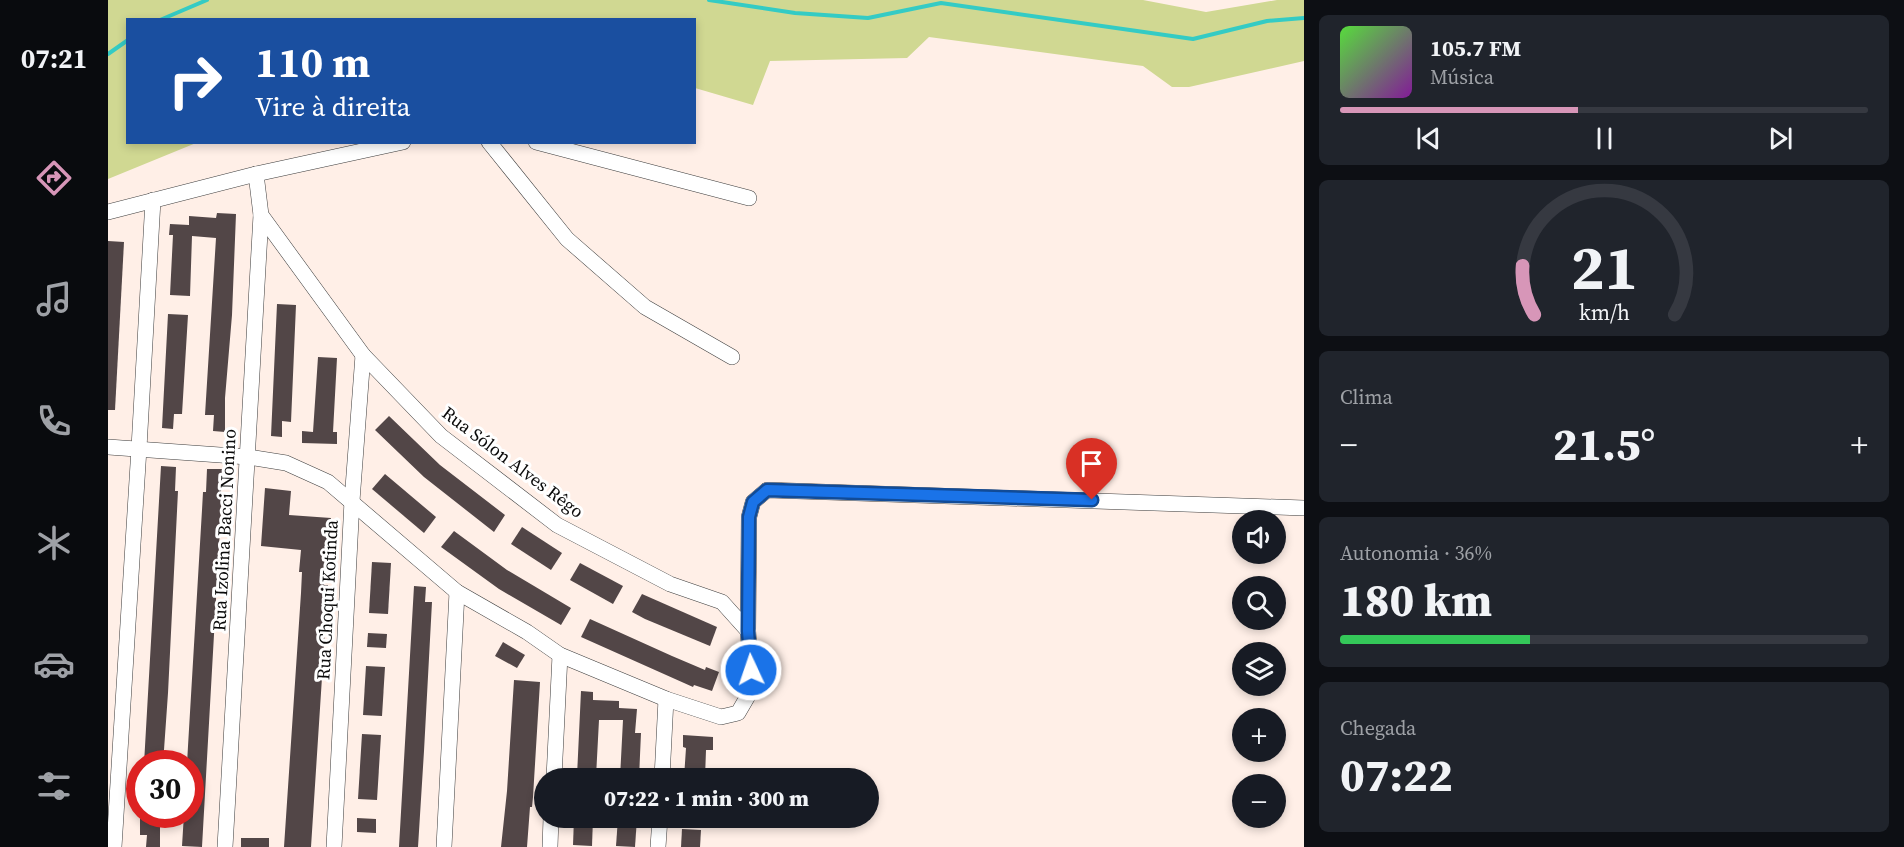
<!DOCTYPE html>
<html lang="pt">
<meta charset="utf-8">
<style>
:root{--surface:#171b24;--page:#20242c;--text:#f1f3f6;--muted:#9ea1a6;--line:#363941;--accent:#d796b8}
body{margin:0;font-family:"Source Serif 4",serif;background:var(--page);color:var(--text);height:100vh;display:flex;flex-direction:column;font-size:22px;white-space:nowrap}
*{box-sizing:border-box;margin:0}
p{font-size:20px;color:var(--muted)}
.icon{flex:none;width:33px;height:33px;fill:none;stroke:currentColor;stroke-width:2;stroke-linecap:round;stroke-linejoin:round}
.map{position:relative;flex:1;overflow:hidden}
.details{display:flex;flex-direction:column;gap:15px;padding:15px;background:#0d0f14;width:600px}
.details>*{flex:none}
.hud{position:absolute;left:18px;top:18px;width:570px;height:126px;border-radius:0px;box-shadow:0 3px 9px #0003;background:#1a4fa0;color:#fff;overflow:hidden}
.controls{position:absolute;left:1124px;top:510px;display:grid;gap:12px}
.controls a{display:grid;place-items:center;width:54px;height:54px;border-radius:50%;background:var(--surface);box-shadow:0 3px 9px #0003;font-size:30px}
.speed{position:absolute;left:18px;top:750px;display:flex;gap:12px;font-size:30px;font-weight:700;text-align:center}
.speed>*{display:grid;place-content:center;width:78px;height:78px;border-radius:50%;background:var(--surface);box-shadow:0 3px 9px #0003;line-height:1}
.speed .limit{border:9px solid #d22;background:#fff;color:#111}
.pin{position:absolute;display:grid;place-items:center;width:51px;height:51px;color:#fff;margin:-62px -26px;border-radius:50% 50% 50% 0;rotate:-45deg;box-shadow:0 0 6px #0007}
.pin .icon{rotate:45deg}
.me{position:absolute;width:66px;margin:-33px;rotate:357deg;stroke-linejoin:round;filter:drop-shadow(0 0 4px #0008)}
.turn{display:flex;align-items:center;gap:21px;height:126px;padding:0 30px;font-size:27px}
.turn .icon{width:78px;height:78px;stroke-width:2.5}
.turn b{display:block;font-size:42px;line-height:51px}
.big{font-size:45px;font-weight:800;line-height:1.1}
.details .card{flex:1;display:flex;flex-direction:column;justify-content:center;gap:9px;min-width:0;padding:0 21px;border-radius:9px;background:var(--page)}
.details .dial{align-items:center;gap:0}
.dial svg{height:156px;overflow:visible;fill:none;stroke:var(--line);stroke-width:7;stroke-linecap:round;text-anchor:middle}
.dial text{fill:var(--text);stroke:none}
.song{display:flex;align-items:center;gap:18px}
.cover{width:72px;height:72px;border-radius:9px;background:linear-gradient(135deg,hsl(110 70% 55%),hsl(290 70% 35%))}
.played{height:6px;border-radius:3px;background:linear-gradient(90deg,var(--accent) 45%,var(--line) 45%)}
.keys{display:flex;justify-content:space-around;direction:ltr}
.heat{display:flex;justify-content:space-between;align-items:center;font-size:33px;direction:ltr}
.charge{height:9px;border-radius:4px;background:linear-gradient(90deg,#34c759 36%,var(--line) 0)}
.trip{position:absolute;left:426px;top:768px;width:345px;height:60px;border-radius:30px;background:var(--surface);box-shadow:0 3px 9px #0003;font-weight:800;line-height:60px;text-align:center}
main{display:flex;flex:1;min-height:0}
.menu{display:flex;flex-direction:column;width:108px;justify-content:space-around;align-items:center;background:#090b0e;color:var(--muted)}
.menu .icon{width:42px;height:42px}
.menu .active{color:var(--accent)}
.menu b{font-size:27px;color:var(--text)}
.map>svg:first-child{display:block}
</style>
<main>
<nav class="menu">
<b>07:21</b>
<svg class="icon active" aria-label="directions" viewBox="0 0 24 24"><path d="M12 3l9 9-9 9-9-9zM9 14v-3h6M13 9l2 2-2 2"/></svg>
<svg class="icon" aria-label="music" viewBox="0 0 24 24"><path d="M9 18V5l10-2v13"/><circle cx="6" cy="18" r="3"/><circle cx="16" cy="16" r="3"/></svg>
<svg class="icon" aria-label="phone" viewBox="0 0 24 24"><path d="M5 4h4l2 5-3 2q2 4 5 5l2-3 5 2v4C11 20 4 13 5 4z"/></svg>
<svg class="icon" aria-label="climate" viewBox="0 0 24 24"><path d="M12 3v18M4 7l16 10M4 17L20 7"/></svg>
<svg class="icon" aria-label="car" viewBox="0 0 24 24"><path d="M5 17H2v-5l4-1 3-4h7l3 4 3 1v5h-3M9 17h6M6 11h13"/><circle cx="7" cy="17" r="2"/><circle cx="17" cy="17" r="2"/></svg>
<svg class="icon" aria-label="filters" viewBox="0 0 24 24"><path d="M4 7h16M4 17h16"/><circle cx="9" cy="7" r="2"/><circle cx="15" cy="17" r="2"/></svg>
</nav>
<div class="map">
<svg width="1196" height="847" viewBox="0 0 1196 847">
<rect width="100%" height="100%" fill="#ffefe7"/>
<path fill="#d0d892" d="M0,0h1035l63,12 71,-12h27v61l-115,26h-17l-29,-21 -214,-29 -22,21 -137,3 -17,44 -58,-17 -1,-68h-566v122l68,1 -88,36z"/>
<g fill="none" stroke-linecap="round" stroke-linejoin="round">
<g stroke="#34cbc4" stroke-width="4">
<path d="M601,0l86,13 73,5 73,-15 252,36 74,-18 37,-3"/>
<path d="M52,20l47,-20"/>
<path d="M0,54l20,-14"/>
</g>
</g>
<g fill="#524647">
<path d="M109,213l19,1 -4,101 -7,83v34l-12,-1 1,-16h-9l11,-177 -24,-2 -2,60 -20,-1 3,-60h-4l1,-11 19,1v-9l27,2z"/>
<path d="M0,241l16,1 -9,168h-7z"/>
<path d="M169,304l19,1 -5,117 -9,-1v16l-11,-1z"/>
<path d="M60,314l20,1 -6,99h-8l-1,15 -11,-1z"/>
<path d="M210,357l19,1 -4,74h4v12l-35,-1v-12l11,1z"/>
<path d="M281,416l51,49 65,50 -11,17 -70,-55 -49,-47z"/>
<path d="M53,466l15,1 -1,24h3l-10,202 -5,71h-19z"/>
<path d="M99,469h15l-1,24h1l-20,354 -20,-1 2,-32h6v-50h-3l1,-18 14,-236 1,-18h3z"/>
<path d="M277,474l51,43 -12,16 -52,-44z"/>
<path d="M157,488l26,3 -2,24 42,3 -7,67h4l-17,262h-27l17,-254 1,-21h-3l2,-22 -40,-4z"/>
<path d="M414,527l40,26 -11,17 -40,-26z"/>
<path d="M346,531l53,39 64,38 -10,17 -62,-36 -58,-42z"/>
<path d="M264,562l19,1 -3,51 -19,-1z"/>
<path d="M472,563l43,23 -10,18 -43,-24z"/>
<path d="M306,586l12,1 -1,15h7l-8,149 -6,96h-19z"/>
<path d="M534,594l75,33 -7,19 -65,-27 -13,-7z"/>
<path d="M482,619l82,37 33,14 1,-3 13,5 -7,19 -18,-6 -1,2 -112,-50z"/>
<path d="M260,633l19,1 -1,14 -19,-1z"/>
<path d="M395,642l22,13 -8,13 -22,-12z"/>
<path d="M258,666l19,1 -3,49 -19,-1z"/>
<path d="M406,680l26,2 -7,115 -1,10h-2l-3,40h-26l6,-56z"/>
<path d="M473,691l12,1v8l26,1v7l18,1 -2,24h6l-2,45h-19l3,-58h-24l-3,57 -19,-1z"/>
<path d="M254,734l19,1 -4,65 -19,-1z"/>
<path d="M575,735l30,2v13h-7l-1,28h-21l2,-30 -3,-1z"/>
<path d="M32,814h20v33h-14l1,-12h-7z"/>
<path d="M249,818l19,1v14l-19,-1z"/>
<path d="M466,818h19l-1,28 -19,-1z"/>
<path d="M510,818h19l-2,29 -19,-1z"/>
<path d="M574,829l19,1 -1,17h-19z"/>
<rect x="133" y="838" width="28" height="9"/>
</g>
<g fill="none" stroke-linecap="round" stroke-linejoin="round">
<defs>
<g id="minor">
<path d="M381,142l78,97 78,68 87,50"/>
<path d="M428,142l213,56"/>
<path d="M148,174l5,41 102,140 78,81 116,89 113,59 52,18 26,29"/>
<path d="M0,212l148,-38 147,-32"/>
<path d="M0,447l140,10 38,6 42,19 129,110 70,40 33,23 106,44 55,18 17,-4 14,-24 -4,-58 1,-114 4,-15 14,-12 537,18"/>
<path d="M446,778l6,-123"/>
<path d="M554,778l4,-79"/>
<path d="M6,847l25,-399 14,-248"/>
<path d="M117,847l36,-632"/>
<path d="M226,847l18,-346 11,-146"/>
<path d="M336,847l13,-255"/>
<path d="M442,847l1,-29"/>
<path d="M550,847l2,-29"/>
</g>
</defs>
<use href="#minor" stroke="#3d3d3d" stroke-width="16"/>
<use href="#minor" stroke="#fff" stroke-width="15"/>
</g>
<g fill="none" stroke-linecap="round" stroke-linejoin="round">
<defs>
<path id="route" d="M643,670l-3,-39 1,-114 4,-15 14,-12 325,10"/>
</defs>
<use href="#route" stroke="#114b97" stroke-width="15"/>
<use href="#route" stroke="#1a73e8" stroke-width="10"/>
</g>
<g text-anchor="middle" dominant-baseline="central" stroke-width="6" stroke-linejoin="round" paint-order="stroke">
<g font-size="18" fill="#0a0a0a" stroke="#fff">
<text transform="translate(405 462) rotate(37)">Rua Sólon Alves Rêgo</text>
<text transform="translate(116 530) rotate(-87)">Rua Izolina Bacci Nonino</text>
<text transform="translate(219 600) rotate(-87)">Rua Choqui Kotinda</text>
</g>
</g>
</svg>
<div class="controls">
<a><svg class="icon" aria-label="sound" viewBox="0 0 24 24"><path d="M4 9h4l5-4v14l-5-4H4zM17 9q2 3 0 6"/></svg></a>
<a><svg class="icon" aria-label="search" viewBox="0 0 24 24"><circle cx="10" cy="10" r="6"/><path d="M15 15l6 6"/></svg></a>
<a><svg class="icon" aria-label="layers" viewBox="0 0 24 24"><path d="M12 4l9 5-9 5-9-5zM3 14l9 5 9-5"/></svg></a>
<a>+</a>
<a>−</a>
</div>
<div class="speed"><div class="limit">30</div></div>
<div class="pin" style="left:984px;top:500px;background:#d93025"><svg class="icon" aria-label="arrive" viewBox="0 0 24 24"><path d="M6 21V4h12l-3 4 3 4H6"/></svg></div>
<svg class="me" style="left:643px;top:670px" viewBox="-20 -20 40 40"><circle r="17" fill="#1a73e8" stroke="#fff" stroke-width="3"/><path d="M0-11L8 9 0 5-8 9z" fill="#fff"/></svg>
<div class="trip">07:22 · 1 min · 300 m</div>
<div class="hud">
<div class="turn"><svg class="icon" aria-label="right" viewBox="0 0 24 24"><path d="M7 20v-9h11M14 6l5 5-5 5"/></svg><div><b>110 m</b>Vire à direita</div></div>
</div>
</div>
<section class="details">
<div class="card">
<div class="song"><i class="cover"></i><div><b>105.7 FM</b><p>Música</p></div></div>
<div class="played"></div>
<div class="keys"><svg class="icon" aria-label="previous" viewBox="0 0 24 24"><path d="M18 5L8 12l10 7zM5 5v14"/></svg><svg class="icon" aria-label="pause" viewBox="0 0 24 24"><path d="M8 5v14M16 5v14"/></svg><svg class="icon" aria-label="next" viewBox="0 0 24 24"><path d="M6 5l10 7-10 7zM19 5v14"/></svg></div>
</div>
<div class="card dial"><svg viewBox="0 0 100 80">
<path d="M14 69A42 42 0 1 1 86 69"/>
<path d="M14 69A42 42 0 0 1 8 44" stroke="#d796b8"/>
<text x="50" y="56" font-size="32" font-weight="700">21</text>
<text x="50" y="72" font-size="11">km/h</text>
</svg></div>
<div class="card"><p>Clima</p>
<div class="heat"><a>−</a><b class="big">21.5°</b><a>+</a></div>
</div>
<div class="card"><p>Autonomia · 36%</p><b class="big">180 km</b><div class="charge"></div></div>
<div class="card"><p>Chegada</p><b class="big">07:22</b></div>
</section>
</main>
